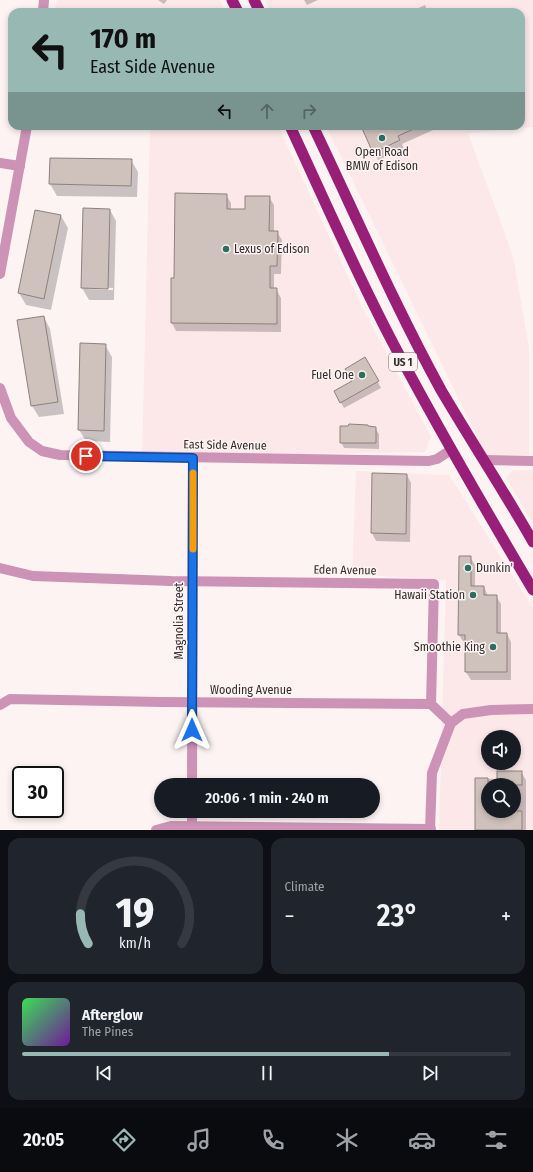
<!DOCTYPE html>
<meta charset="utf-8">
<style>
:root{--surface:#171b24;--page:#20242c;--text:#f1f3f6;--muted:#9ea1a6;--line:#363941;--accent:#98b8b3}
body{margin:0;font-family:"Fira Sans Condensed",sans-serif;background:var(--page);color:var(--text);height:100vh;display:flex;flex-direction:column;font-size:15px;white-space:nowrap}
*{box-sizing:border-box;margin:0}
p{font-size:13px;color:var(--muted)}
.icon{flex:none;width:22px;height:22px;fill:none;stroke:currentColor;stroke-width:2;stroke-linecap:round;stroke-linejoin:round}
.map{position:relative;height:830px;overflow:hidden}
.details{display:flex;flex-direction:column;gap:8px;padding:8px;background:#0d0f14;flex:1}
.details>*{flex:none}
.top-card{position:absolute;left:8px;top:8px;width:517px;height:122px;border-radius:12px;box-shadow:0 2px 6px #0003;background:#98b8b3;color:#111;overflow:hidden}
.tools{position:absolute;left:481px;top:730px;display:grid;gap:8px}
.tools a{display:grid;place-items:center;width:40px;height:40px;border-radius:50%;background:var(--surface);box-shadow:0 2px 6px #0003;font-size:20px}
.speed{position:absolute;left:12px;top:766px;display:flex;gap:8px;font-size:20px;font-weight:700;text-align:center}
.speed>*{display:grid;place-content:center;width:52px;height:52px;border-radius:50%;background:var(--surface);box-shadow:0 2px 6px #0003;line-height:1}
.speed .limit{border:2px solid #111;border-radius:6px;background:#fff;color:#111}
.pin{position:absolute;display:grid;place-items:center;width:34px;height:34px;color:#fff;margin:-17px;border:2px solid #fff;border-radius:50%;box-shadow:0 1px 4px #0007}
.me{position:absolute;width:44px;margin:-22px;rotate:0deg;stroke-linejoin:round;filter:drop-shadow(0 0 3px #0008)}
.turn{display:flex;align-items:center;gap:14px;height:84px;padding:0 16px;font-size:18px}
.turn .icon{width:52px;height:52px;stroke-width:2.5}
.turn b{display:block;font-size:28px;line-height:34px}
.lanes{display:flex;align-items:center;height:38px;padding:0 16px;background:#0003;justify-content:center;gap:20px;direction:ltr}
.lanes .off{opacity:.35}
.big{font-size:30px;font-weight:600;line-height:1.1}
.details .widget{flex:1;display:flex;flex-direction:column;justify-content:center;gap:6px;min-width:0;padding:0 14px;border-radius:12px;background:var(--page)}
.details .dial{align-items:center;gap:0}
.dial svg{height:104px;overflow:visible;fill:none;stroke:var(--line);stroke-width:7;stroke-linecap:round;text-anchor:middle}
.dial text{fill:var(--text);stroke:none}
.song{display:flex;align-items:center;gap:12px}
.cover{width:48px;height:48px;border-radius:6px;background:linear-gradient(135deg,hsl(130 70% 55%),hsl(280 70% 35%))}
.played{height:4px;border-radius:2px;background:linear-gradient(90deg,var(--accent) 75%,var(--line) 75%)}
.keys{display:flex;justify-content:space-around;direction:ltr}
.heat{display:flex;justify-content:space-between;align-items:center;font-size:22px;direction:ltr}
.details .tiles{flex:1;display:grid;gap:8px;grid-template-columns:1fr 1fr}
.widget:last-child{grid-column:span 2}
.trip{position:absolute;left:154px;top:778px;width:226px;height:40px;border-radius:20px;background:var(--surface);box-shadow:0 2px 6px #0003;font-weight:600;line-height:40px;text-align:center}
.dock{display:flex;height:64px;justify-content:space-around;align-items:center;background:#090b0e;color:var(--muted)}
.dock .icon{width:28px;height:28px}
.dock .on{color:var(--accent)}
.dock b{font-size:18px;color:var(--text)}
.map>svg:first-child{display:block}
</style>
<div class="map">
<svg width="533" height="830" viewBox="0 0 533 830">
<rect width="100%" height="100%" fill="#fdf3f3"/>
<g fill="#fde8e9" fill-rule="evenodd">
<path d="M57,0h163l5,12h-171z"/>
<path d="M265,0h268v127l-65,6 45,123 16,91v108h-43l-160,-329h195v-114h-251z"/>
<path d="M150,126h128l85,183 68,128 -6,15 -283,4z"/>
<path d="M513,470h20v54l-27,-46z"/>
<path d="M356,471l93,4 84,133v222h-94l7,-250 -94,-6zM488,737h26v26h-26zM488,785h26v26h-26z"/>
</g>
<g fill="#0003" fill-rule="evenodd">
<path d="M158,0h9l-3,4z"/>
<path d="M304,0h14l-11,5z"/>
<path d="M425,5l3,7h-18z"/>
<path d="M481,8l2,4h-12z"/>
<path d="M362,126h80l-40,18 2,5 -26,11z"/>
<path d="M50,159l81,1 7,12 -1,25 -80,-1 -7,-12z"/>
<path d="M226,195l5,8v7h15l23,-13 5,8v27h3l5,8 -1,34h-7v15h2l5,9v34l-105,-1 -4,-8 3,-44z"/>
<path d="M110,210l6,11 -2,79h-25l-7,-12zM88,287l25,1v2l-25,-1z"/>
<path d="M36,211l25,5 7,12 -17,82 -25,-5 -7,-12z"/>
<path d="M44,317l6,12 14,85 -25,3 -7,-11z"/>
<path d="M105,345l7,12 -2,85 -24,-1 -7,-11z"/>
<path d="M365,358l16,30 -37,20 -9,-16 18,-10z"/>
<path d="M368,427l7,1 4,6v15l-35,-1 -3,-6z"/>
<path d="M373,474l34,1 4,8 -1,59 -34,-1 -4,-8z"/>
<path d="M470,557l5,8v22h9l4,9h8l5,8v30h6l4,8v38h-40l-5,-8v-29h-2l-5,-8z"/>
<path d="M521,772l5,8v50h-50v-51h22zM488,785h26v26h-26z"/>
</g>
<g fill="#cfc1bb" stroke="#8e817b">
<path d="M361,126h59l-22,10 2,4 -27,13z"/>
<path d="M50,158l82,1 -1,27 -82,-2z"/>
<path d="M175,193l52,1v15h18v-13h25l-1,35h9l-1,35h-7v22h7v36l-106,-1v-45h3z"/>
<path d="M83,208l27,1 -2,80 -27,-1z"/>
<path d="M35,210l26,5 -17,84 -26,-6z"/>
<path d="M44,316l14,86 -27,4 -14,-86z"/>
<path d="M80,343l26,1 -2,87 -26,-1z"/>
<path d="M365,357l14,24 -39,22 -6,-12 18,-10 -7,-12z"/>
<path d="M349,424l19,1v1l8,1v16h-36v-17h8z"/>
<path d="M372,473l35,1 -1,60 -35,-1z"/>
<path d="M459,556h12v30h13v9h13v38h10v39h-42v-37h-7z"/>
<rect x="497" y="771" width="25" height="14"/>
<path d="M475,778h13v33h34v19h-47z"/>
</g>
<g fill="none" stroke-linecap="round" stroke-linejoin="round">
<g stroke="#cd93b7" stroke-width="10">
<path d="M43,12l1,-12"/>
<path d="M0,163l20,3"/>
<path d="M0,274l27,-148"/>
<path d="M0,388l11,30 18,24 13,9 18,4 369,6 8,-2 14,-9"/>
<path d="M484,460l49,1"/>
<path d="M0,568l33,8 138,5 263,3 -3,120 20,19 -19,50 -2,57"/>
<path d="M0,705l10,-6 151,3 270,2"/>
<path d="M451,723l12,-9 28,-4 42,-1"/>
<path d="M192,785l1,-327"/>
<path d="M192,826v-15"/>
<path d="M156,830l15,-4 260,3"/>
</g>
<g stroke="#981f78" stroke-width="11">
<path d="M232,0l6,12"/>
<path d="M254,0l6,12"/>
<path d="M290,126c34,73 66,147 104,219 44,83 91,164 139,245"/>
<path d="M313,126c42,88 81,178 128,264 30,51 63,101 92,152"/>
</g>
</g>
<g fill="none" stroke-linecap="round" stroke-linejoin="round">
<defs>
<path id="route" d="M86,456l107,2 -1,272"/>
</defs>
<use href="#route" stroke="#114b97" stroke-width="10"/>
<use href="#route" stroke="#1a73e8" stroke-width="7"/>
<path stroke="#f59e0b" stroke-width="7" d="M193,549v-76"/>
</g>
<g fill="#2c6f61" stroke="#fdf3f3" stroke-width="1.5">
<circle cx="382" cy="138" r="4"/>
<circle cx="226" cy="249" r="4"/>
<circle cx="362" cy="375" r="4"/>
<circle cx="468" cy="568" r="4"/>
<circle cx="473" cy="595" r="4"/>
<circle cx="493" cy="647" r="4"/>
</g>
<g text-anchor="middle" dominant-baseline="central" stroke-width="3" stroke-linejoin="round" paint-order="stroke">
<rect fill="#fdf3f3" stroke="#706869" stroke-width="1" x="389" y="353" width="28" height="18" rx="3"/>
<g font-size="11" font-weight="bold" fill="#342d2e">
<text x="403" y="362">US 1</text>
</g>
<g font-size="12" fill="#342d2e" stroke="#fdf3f3" text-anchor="end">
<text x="382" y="152" text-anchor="middle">Open Road<tspan x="382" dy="14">BMW of Edison</tspan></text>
<text x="234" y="249" text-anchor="start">Lexus of Edison</text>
<text x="354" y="375">Fuel One</text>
<text x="476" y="568" text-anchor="start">Dunkin'</text>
<text x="465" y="595">Hawaii Station</text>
<text x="485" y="647">Smoothie King</text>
</g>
<g font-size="12" fill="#342d2e" stroke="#fdf3f3">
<text transform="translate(225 445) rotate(1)">East Side Avenue</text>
<text transform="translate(345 570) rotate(1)">Eden Avenue</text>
<text transform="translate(179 621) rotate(-90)">Magnolia Street</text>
<text x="251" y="690">Wooding Avenue</text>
</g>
</g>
</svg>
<div class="tools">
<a><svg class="icon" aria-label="sound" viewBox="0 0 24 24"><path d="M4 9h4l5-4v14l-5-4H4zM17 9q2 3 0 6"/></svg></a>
<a><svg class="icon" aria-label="search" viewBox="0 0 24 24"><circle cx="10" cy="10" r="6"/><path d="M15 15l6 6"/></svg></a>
</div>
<div class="speed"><div class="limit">30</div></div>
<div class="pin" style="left:86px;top:456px;background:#d93025"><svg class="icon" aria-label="arrive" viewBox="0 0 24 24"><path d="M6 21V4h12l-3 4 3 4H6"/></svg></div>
<svg class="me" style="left:192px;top:730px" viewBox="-20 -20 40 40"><path d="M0-17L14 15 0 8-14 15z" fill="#1a73e8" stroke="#fff" stroke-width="4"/></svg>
<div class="trip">20:06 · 1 min · 240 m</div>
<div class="top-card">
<div class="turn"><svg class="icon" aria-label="left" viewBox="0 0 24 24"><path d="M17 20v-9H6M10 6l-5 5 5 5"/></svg><div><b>170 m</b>East Side Avenue</div></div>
<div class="lanes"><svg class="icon" aria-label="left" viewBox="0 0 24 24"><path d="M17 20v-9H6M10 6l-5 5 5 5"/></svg><svg class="icon off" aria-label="ahead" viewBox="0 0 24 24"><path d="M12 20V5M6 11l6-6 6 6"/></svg><svg class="icon off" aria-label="right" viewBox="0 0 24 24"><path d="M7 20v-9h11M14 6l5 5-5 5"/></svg></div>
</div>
</div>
<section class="details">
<div class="tiles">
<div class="widget dial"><svg viewBox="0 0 100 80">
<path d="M14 69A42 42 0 1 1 86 69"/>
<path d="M14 69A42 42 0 0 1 8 46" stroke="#98b8b3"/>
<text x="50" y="56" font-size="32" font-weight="700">19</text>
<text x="50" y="72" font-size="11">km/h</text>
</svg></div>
<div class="widget"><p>Climate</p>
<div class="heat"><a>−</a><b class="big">23°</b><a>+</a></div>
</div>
<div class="widget">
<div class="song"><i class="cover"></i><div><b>Afterglow</b><p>The Pines</p></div></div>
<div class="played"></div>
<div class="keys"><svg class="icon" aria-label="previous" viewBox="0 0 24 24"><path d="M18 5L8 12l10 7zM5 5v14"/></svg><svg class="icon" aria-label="pause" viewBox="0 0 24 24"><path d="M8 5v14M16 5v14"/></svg><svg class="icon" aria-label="next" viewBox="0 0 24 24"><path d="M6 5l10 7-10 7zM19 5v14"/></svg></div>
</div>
</div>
</section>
<nav class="dock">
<b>20:05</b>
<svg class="icon on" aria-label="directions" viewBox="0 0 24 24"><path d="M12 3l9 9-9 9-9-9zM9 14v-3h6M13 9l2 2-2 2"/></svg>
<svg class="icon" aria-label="music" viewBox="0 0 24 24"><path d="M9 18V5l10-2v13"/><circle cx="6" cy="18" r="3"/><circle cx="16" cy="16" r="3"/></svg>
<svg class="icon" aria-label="phone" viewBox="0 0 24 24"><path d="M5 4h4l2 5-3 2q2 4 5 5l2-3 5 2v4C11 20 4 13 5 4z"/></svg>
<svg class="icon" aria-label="climate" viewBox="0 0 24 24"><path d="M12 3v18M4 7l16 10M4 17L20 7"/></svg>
<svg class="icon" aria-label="car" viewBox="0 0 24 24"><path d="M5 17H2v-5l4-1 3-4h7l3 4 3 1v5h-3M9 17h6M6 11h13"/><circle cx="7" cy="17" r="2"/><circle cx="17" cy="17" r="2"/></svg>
<svg class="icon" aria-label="filters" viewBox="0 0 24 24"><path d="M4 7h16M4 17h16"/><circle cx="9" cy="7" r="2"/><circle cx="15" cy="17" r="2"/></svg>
</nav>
